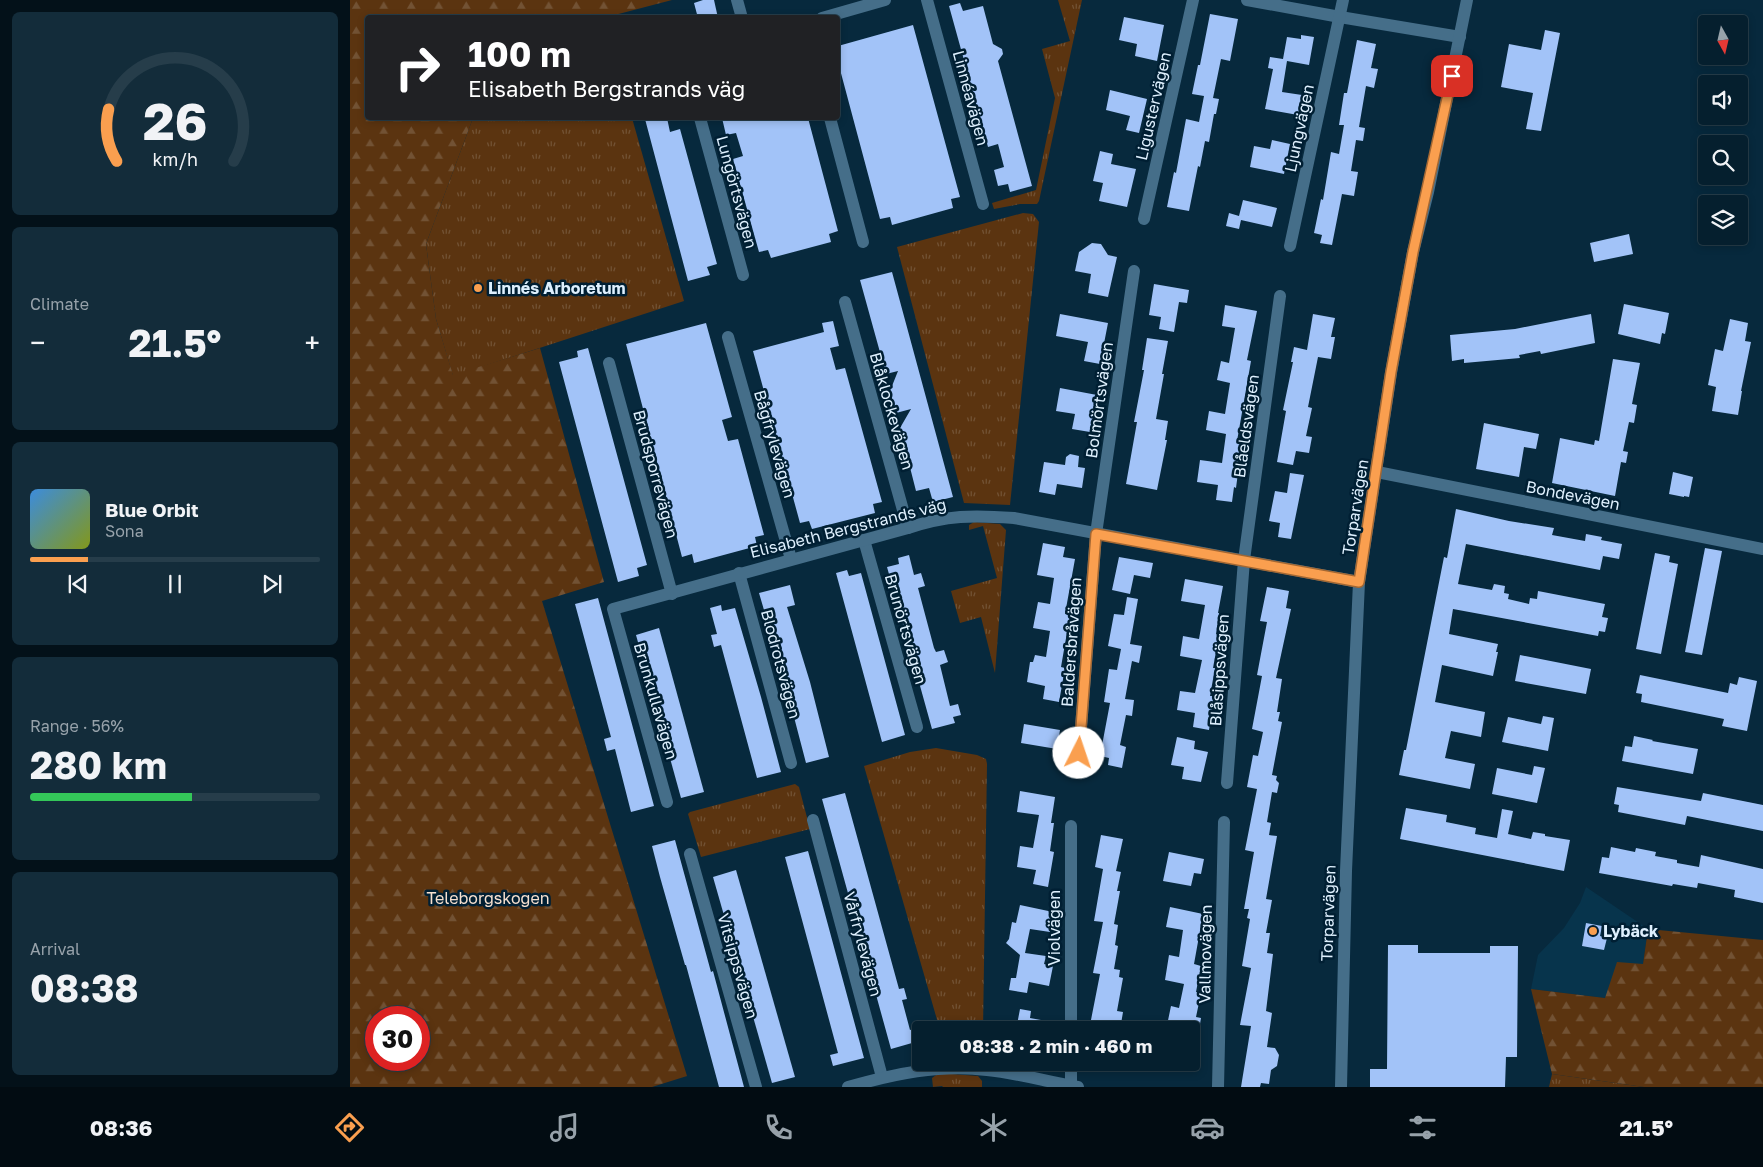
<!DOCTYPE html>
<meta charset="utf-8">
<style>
:root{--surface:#051f2e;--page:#132c3a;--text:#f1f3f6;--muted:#97a2aa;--line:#263d4a;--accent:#fa9f4f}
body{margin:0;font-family:"Golos Text",sans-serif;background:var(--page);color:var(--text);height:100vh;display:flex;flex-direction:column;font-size:19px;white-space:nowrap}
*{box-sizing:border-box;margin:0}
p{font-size:16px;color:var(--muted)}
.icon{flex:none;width:28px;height:28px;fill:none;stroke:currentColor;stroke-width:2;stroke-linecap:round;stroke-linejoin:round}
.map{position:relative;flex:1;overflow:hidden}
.sheet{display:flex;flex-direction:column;gap:12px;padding:12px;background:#031119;width:350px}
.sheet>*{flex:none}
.guide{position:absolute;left:15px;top:15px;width:475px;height:105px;border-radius:5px;box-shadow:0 2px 8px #0003,0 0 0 1px var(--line);background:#202124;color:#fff;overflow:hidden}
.needle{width:32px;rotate:172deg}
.buttons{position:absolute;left:1348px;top:15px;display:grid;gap:10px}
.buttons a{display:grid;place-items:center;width:50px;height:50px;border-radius:5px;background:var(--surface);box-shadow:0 2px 8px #0003,0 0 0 1px var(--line);font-size:25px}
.speed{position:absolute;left:15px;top:1006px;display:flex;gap:10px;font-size:25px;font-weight:700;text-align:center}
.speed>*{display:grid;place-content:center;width:65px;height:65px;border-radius:50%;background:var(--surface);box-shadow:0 2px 8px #0003,0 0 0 1px var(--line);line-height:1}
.speed .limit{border:8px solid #d22;background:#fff;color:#111}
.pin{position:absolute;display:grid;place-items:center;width:42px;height:42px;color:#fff;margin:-21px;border-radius:10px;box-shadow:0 2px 8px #0006}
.me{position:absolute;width:55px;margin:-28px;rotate:4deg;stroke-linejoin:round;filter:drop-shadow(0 0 4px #0008)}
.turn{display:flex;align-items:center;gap:18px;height:105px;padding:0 20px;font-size:22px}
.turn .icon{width:65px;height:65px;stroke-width:2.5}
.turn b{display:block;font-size:35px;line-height:42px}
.big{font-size:38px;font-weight:700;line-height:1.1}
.sheet .tile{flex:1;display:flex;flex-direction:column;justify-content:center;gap:8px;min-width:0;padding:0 18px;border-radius:8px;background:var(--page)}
.sheet .dial{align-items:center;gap:0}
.dial svg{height:130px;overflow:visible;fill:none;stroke:var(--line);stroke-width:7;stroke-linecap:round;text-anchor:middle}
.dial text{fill:var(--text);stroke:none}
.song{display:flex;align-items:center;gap:15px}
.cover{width:60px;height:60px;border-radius:8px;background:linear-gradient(135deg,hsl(210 70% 55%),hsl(70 70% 35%))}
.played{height:5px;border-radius:2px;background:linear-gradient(90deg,var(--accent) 20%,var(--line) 20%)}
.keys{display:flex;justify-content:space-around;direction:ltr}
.heat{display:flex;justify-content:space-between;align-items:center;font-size:28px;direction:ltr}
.charge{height:8px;border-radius:4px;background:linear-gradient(90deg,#34c759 56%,var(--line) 0)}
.trip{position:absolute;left:562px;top:1021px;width:288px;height:50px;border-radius:5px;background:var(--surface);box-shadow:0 2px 8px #0003,0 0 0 1px var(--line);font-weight:700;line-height:50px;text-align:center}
.dock{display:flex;height:80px;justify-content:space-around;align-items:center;background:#020c12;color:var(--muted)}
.dock .icon{width:35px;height:35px}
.dock .current{color:var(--accent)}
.dock b{font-size:22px;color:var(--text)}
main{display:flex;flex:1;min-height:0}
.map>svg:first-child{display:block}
</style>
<main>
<section class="sheet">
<div class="tile dial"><svg viewBox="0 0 100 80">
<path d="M14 69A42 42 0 1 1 86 69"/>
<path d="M14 69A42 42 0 0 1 9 37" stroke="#fa9f4f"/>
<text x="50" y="56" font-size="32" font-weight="700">26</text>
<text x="50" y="72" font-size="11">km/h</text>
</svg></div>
<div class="tile"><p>Climate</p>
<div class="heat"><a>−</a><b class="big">21.5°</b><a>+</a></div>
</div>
<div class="tile">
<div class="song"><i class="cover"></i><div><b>Blue Orbit</b><p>Sona</p></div></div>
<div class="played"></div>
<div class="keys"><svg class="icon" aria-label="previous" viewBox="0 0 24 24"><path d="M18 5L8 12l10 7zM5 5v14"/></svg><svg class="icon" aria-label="pause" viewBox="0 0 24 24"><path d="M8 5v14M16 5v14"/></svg><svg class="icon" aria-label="next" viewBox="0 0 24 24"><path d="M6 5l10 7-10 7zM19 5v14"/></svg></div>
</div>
<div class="tile"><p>Range · 56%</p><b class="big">280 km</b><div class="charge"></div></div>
<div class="tile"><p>Arrival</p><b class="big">08:38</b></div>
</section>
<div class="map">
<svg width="1413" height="1087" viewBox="0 0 1413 1087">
<defs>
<pattern id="grass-tufts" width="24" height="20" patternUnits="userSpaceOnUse" patternTransform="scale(1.25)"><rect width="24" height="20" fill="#5b3410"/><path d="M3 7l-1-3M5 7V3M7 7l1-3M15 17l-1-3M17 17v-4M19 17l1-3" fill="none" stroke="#725234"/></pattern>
<pattern id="forest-firs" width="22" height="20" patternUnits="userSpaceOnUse" patternTransform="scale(1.25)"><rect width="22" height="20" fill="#5b3410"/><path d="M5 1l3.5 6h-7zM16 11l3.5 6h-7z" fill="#725234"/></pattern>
</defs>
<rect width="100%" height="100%" fill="#07293d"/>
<path fill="#07344c" d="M1236,887l62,42 -5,35 -38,34 -74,-9 7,-34 26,-27 16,-25z"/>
<g fill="url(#grass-tufts)">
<path d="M708,0h24l-43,201 -2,3h-17l-26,5 -2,-6 44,-13 19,-92 -13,-49 28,-8z"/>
<path d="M123,118h159l52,183 -231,75 -17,-57 -10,-75z"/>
<path d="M673,213l10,1 6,8 -29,283 -46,-2 -67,-256z"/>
<path d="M624,522l26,2 6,6 -11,143 -14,-56 -21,6 -9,-32 46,-13 -14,-52 -14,4v-5z"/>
<path d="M586,748l41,7 9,4 1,5 -4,266h-43l-76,-264 46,-14z"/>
<path d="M445,784l4,3 11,42 -109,28 -13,-43 2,-2z"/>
<path d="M589,1073l39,3 4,5v6h-39l-1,-1 -9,1 -1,-9z"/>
<path d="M1202,1074l92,13h-95z"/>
</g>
<g fill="url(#forest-firs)" fill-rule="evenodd">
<path d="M0,0h322l-65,17 -239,1v100h105l-47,126 10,75 17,56 87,-27 64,234 -62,19 145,475 -35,11h-302zM26,1018h43v42h-43z"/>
<path d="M1298,929l115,11v147h-119l-92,-13 -21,-85 74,9 12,-36 26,2z"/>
</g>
<g fill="#a2c3f8">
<path d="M353,0h11l4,18h-20l-4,-15z"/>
<path d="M610,3l3,8 20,-5 10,38 9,5 1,5 -5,7 34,125 -22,6 -2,-8 -10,2 -4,-16 10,-3 -6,-23 -10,3 -39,-141z"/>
<path d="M860,14l28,5 -8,42 -9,-2 -8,39 6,1 -3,15h-2l-5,28 -4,-1 -5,26 -2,-1 -9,45 -22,-4 7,-35 2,1 10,-54 13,3 5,-26 -12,-2 6,-29h2z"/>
<path d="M774,17l40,8 -7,36 -22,-5 2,-12 -18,-4z"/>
<path d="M563,25l47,172 -9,2 2,9 -61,17 -2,-8 -10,2 -42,-157v-16z"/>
<path d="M1195,30l15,3 -19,98 -15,-2 7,-36 -32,-6 8,-43 32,6z"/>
<path d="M951,35l13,2 -5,28 -22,-4 -5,31 20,3 -4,20 -33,-6 8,-40 -5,-1 2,-11 13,2 4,-22 14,2z"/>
<path d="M1007,40l19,4 -5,24 7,1 -4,19 -8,-2 -7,41 6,1 -2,13 -7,-1 -5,31 7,1 -4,24 -12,-2 -10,51 -12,-2 2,-8 -8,-2 7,-34 2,1 8,-48 8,2 5,-29h-5l5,-32h3z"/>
<path d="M760,90l37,9 -8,34 -13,-3 4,-14 -24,-6z"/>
<path d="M301,118h16l3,14 10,-3 37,135 -10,3 3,8 -22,6 -43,-162z"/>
<path d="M372,118h86l30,113 -9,3 2,8 -60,16 -3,-8 -9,2 -26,-93 10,-3 -7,-23 -10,2z"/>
<path d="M922,140l18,4 -6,30 -34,-7 4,-21 16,3z"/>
<path d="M750,151l13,3 -2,10 25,5 -9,38 -28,-6 4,-18 -10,-2z"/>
<path d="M893,200l34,8 -5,19 -31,-7 -2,9 -13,-3 3,-13 10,3z"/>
<path d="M1279,234l4,20 -39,8 -4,-19z"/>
<path d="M742,243l9,1 7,11 9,2 -9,40 -20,-4 3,-19 -16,-3 4,-19z"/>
<path d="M542,272l61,225 -20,5 -4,-14 -13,3 -16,-63 11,-19 -15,4 -6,-22 8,-20 -12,3 -26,-94z"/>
<path d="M804,284l35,6 -2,13 -8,-1 -5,30 -15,-3 2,-12 -12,-2z"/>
<path d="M1274,304l45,9 -4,21 -3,-1 -2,11 -42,-10z"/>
<path d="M875,305l32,6 -10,49 4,1 -14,80 5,1 -6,46 -2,-1 -2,15 -16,-2 2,-15 -21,-3 3,-22 22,3 4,-29 -20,-4 3,-19 16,3 5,-31 -13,-3 4,-19 8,2 6,-35 -13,-2z"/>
<path d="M710,314l48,9 -8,41 -16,-3 4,-19 -32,-6z"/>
<path d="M963,314l22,4 -4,19h4l-4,22 -13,-2 -10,50 4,1 -6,28 6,1 -3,16 -13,-2 -3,14 -16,-3 9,-51 -3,-1 10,-48h-2l3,-15 13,3z"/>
<path d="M1241,314l4,29 -54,11 -1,-3 -21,4 1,3 -56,5v-4l-12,2 -2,-26 65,-6z"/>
<path d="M1380,319l18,4 -3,18 6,1 -10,49h1l-4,24 -26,-4 4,-24 -8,-2 7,-36 8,2z"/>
<path d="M483,321l6,25 -9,2 6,22 9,-2 37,134 -9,2 2,9 -63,16 -3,-8 -9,2 -47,-172 71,-19 -2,-9z"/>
<path d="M356,323l26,94 -10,3 6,21 10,-2 26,96 -9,2 2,9 -63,17 -2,-9 -10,3 -56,-213z"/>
<path d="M797,338l21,3 -6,33h2l-8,45 12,2 -3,19h2l-10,50 -31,-6 11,-62h-3l10,-52h-2z"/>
<path d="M238,348l59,217 -10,3 2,8 -21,6 -59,-220 19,-5 -1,-6z"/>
<path d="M1263,359l27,4 -8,41 5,1 -3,18 -5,-1 -6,29 5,1 -2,11 -5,-1 -6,34 -63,-13 8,-45 34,7 1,-5 4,1z"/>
<path d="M710,388l37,7 -7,37 -18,-3 3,-15 -19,-3z"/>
<path d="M1134,423l55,11 -3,15 -12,-2 -5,30 -43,-8z"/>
<path d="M720,454l9,2 -1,11 7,1 -3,20 -25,-4 -2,11 -16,-3 5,-30 21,3 1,-8z"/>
<path d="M1323,472l20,5 -4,20 -5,-1v1l-15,-3z"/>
<path d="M940,473l14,2 -13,64 -13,-2 2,-14 -11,-2 6,-30 12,2z"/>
<path d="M1106,509l53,12 45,7 -2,7 33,6 1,-7 16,3 -1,3 21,4 -3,15 -16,-3 -3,14 -134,-26 -8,40 34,6 2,-6 11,2 -1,7 5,1 -1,5 21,5 1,-6 7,1 1,-8 67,13 -3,13 6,1 -3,14 -6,-1 -1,5 -145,-27 -4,25 49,10 -2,8h2l-5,24 -51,-11 -7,37 50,10 -4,25 -30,-6 -6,27 30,6 -5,25 -71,-14 5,-25h2l38,-193 3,1z"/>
<path d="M693,543l22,4 -2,10 12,2 -10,55 5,1 -9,52 4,1 -6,34 -16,-3 2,-13 -18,-4 3,-20h3l2,-7 11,2 4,-26 -17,-3 5,-26 12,2 4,-26 -17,-3z"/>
<path d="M1355,548l17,3 -20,104 -17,-3z"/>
<path d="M1305,553l15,3 -1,6 9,2 -17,90 -25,-5z"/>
<path d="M559,555l5,20 7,-2 4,13 -7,2 16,60 2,4 8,-2 4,12 -8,3 10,41 8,-2 3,11 -8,2 2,6 -23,6 -45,-162 12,-3 -1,-6z"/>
<path d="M769,557l34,6 -3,15 -16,-3 -4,19 -18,-4z"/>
<path d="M497,570l2,6 12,-3 44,162 -23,7 -46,-169z"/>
<path d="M835,579l38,7 -5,27h1l-3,21 3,1 -6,33h2l-5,28h4l-5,34 -16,-3 2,-14 -18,-3 3,-19 15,2 7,-33 -22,-4 3,-20 16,3 6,-34 -24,-4z"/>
<path d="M440,585l5,20 -8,2 23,75 19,75 -23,6 -23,-88 -24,-82z"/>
<path d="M917,587l22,4 -3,17 5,1 -15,69 6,1 -5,33h3l-2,9 4,1 -10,53 5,1 -1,4 3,3 -2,10 -5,-1 -5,30 4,1 -2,12 8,1 -11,63 6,1 -6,33h4l-3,20 6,1 -7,57 6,2 -5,34 8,1 4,7 -2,11 -6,4 -2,14 -8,-1 -1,4h-19l10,-61 -11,-1 11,-57 -9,-2 8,-47 -3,-1 2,-9h-5l10,-57 -9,-2 12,-61 -10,-2 6,-32 5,1 5,-24 -11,-3 10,-53 -5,-1 10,-53 -7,-1z"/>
<path d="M777,597l11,2 -8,45 12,2 -3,17 -7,-2 -7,38 9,1 -2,16 -6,-1 -6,30 6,2 -4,21 -14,-3 1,-7 -9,-2 10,-53 -6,-1 5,-33 8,1 4,-21 -13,-3 6,-32 10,1z"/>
<path d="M248,598l56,208 -23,6 -16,-63 -8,2 -3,-12 7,-2 -36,-133z"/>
<path d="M371,605l1,6 13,-3 26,89 20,75 -24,6 -36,-133 -7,2 -3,-12 6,-1 -7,-26z"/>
<path d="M309,628l45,164 -23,6 -45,-163z"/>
<path d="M1170,655l71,14 -5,25 -71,-13z"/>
<path d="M1290,675l88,18 2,-10 7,2 2,-8 18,4 -10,50 -25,-5 2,-7 -83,-17 1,-8 -6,-1z"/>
<path d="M1193,716l11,2 -6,33 -46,-9 6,-25 33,7z"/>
<path d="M674,724l36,6 -3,19 -36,-6z"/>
<path d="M1284,736l19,4 -1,1 46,8 -5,25 -71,-13 3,-15 7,1z"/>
<path d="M827,737l18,4 -1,8 14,3 -7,30 -19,-3 2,-12 -13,-2z"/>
<path d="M1184,766l11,2 -8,35 -45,-9 5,-26 35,7z"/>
<path d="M1267,787l84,14 2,-8 60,12v26l-76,-15 -2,9 -67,-13 1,-7 -5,-1z"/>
<path d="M670,791l35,6 -4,26h3l-4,28 4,1 -6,35 -15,-3 3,-14 -19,-3 3,-21 13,2 6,-33 -22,-3z"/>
<path d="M495,793l54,196 5,-1 3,11 -5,1 8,30 6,-2 3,13 -28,8 -69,-250z"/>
<path d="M1056,808l41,7 -1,7 30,6 -1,6 22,4 5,-29 11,2 -5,23 23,5 2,-7 12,2v2l25,4 -6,31 -164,-32z"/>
<path d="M751,835l22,4 -7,32 5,1 -4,19h3l-6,33 4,1 -3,20 3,1 -4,23 6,1 -1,7 4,1 -6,33 6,1 -3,18h-13l1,-2 -18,-3 10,-51 -7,-1 10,-51 -9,-1 9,-52 -8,-2z"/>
<path d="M325,840l36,132 2,-1 31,116h-25l-33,-122h-1l-25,-88 -8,-31z"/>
<path d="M1261,847l24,5 1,-4 20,4 -1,4 22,4v3l22,4 2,-12 62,14v34l-29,-6 1,-7 -37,-7 -1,5 -24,-4 -1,2 -73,-13 3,-16 7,1z"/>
<path d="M458,851l56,207 -31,8 -3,-11 8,-2 -53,-196z"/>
<path d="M819,852l35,7 -3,15 -7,-1 -3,13 -28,-5z"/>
<path d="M386,870l59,207 -23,6 -59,-206z"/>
<path d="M670,905l33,7 -3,20 -20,-3 -5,24 21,3 -2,8 9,2 -4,20 -20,-4 -2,11 -18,-3 2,-12h5l4,-23 -14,-12 3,-4 3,-17 4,1z"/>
<path d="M820,907l33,7 -9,50 7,2 -5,26 5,1 -5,24 5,1 -2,12h-33l5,-24 8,2 5,-24 -19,-4 4,-25 10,2 4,-27 -17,-3z"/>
<path d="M1236,923l16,3 -2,10 7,2 -3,12 -22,-4z"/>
<path d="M1038,945h30v8h72v-7h28l-1,111h-11l-1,30h-135v-18h17z"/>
<path d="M670,1009l11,2 -1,7 33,6v6h-47z"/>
</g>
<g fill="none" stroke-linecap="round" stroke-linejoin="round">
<g stroke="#456e89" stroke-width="12">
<path d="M387,0l5,18"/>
<path d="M577,0l56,204"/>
<path d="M897,0l93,17 120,20"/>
<path d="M472,18l63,-18"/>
<path d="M350,118l43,157"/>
<path d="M480,118l33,124"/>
<path d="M794,219l49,-219"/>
<path d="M940,246l53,-246"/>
<path d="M495,302l63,226"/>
<path d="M378,337l63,222"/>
<path d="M259,363l63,231"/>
<path d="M1027,472l386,77"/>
<path d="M514,540l53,187"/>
<path d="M389,573l52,190"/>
<path d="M729,753l17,-219 38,-263"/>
<path d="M877,783l17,-223 36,-264"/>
<path d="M317,802l-54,-193 295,-81c39,-13 65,-13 106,-10l345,64"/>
<path d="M463,820l69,257"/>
<path d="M340,854l66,233"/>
<path d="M721,1030v-204"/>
<path d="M498,1087c46,-13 91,-23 139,-17 31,3 61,12 91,17"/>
<path d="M721,1087v-25"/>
<path d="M868,1087l6,-265"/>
<path d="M991,1087l5,-216 13,-289 32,-209 22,-121 15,-60 39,-192"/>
</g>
</g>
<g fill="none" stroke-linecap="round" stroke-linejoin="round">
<defs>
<path id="route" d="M729,753l17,-219 263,48 32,-210 22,-120 39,-176"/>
</defs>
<use href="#route" stroke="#a26733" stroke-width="12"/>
<use href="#route" stroke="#fa9f4f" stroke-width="9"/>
</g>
<g fill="#fa9f4f" stroke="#001f33" stroke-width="2">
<circle cx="128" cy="288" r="5"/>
<circle cx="1243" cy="931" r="5"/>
</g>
<g text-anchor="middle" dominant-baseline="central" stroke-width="5" stroke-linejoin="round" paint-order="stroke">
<g font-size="16" fill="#def0fe" stroke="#001f33">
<text transform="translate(621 98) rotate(75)">Linnéavägen</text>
<text transform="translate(803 106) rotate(-77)">Ligustervägen</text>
<text transform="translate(949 128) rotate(-78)">Ljungvägen</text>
<text transform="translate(387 192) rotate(75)">Lungörtsvägen</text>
<text transform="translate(749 400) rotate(-82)">Bolmörtsvägen</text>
<text transform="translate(542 411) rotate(74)">Blåklockevägen</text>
<text transform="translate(896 426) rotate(-82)">Blåeldsvägen</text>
<text transform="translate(425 444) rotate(74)">Bågfrylevägen</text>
<text transform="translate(306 474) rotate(75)">Brudsporrevägen</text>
<text transform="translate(1223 495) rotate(11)">Bondevägen</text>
<text transform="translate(1005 507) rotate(-81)">Torparvägen</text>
<text transform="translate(498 528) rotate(-14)">Elisabeth Bergstrands väg</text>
<text transform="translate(556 629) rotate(74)">Brunörtsvägen</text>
<text transform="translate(721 642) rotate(-86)">Baldersbråvägen</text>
<text transform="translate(431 664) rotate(75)">Blodrotsvägen</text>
<text transform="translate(869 670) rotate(-86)">Blåsippsvägen</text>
<text transform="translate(306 701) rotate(74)">Brunkullavägen</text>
<text transform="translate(978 913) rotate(-88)">Torparvägen</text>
<text transform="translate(704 928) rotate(-90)">Violvägen</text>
<text transform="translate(513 944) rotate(75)">Vårfrylevägen</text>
<text transform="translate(855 954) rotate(-89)">Vallmovägen</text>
<text transform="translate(388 966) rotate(74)">Vitsippsvägen</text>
</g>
<g font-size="16" font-weight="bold" fill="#def0fe" stroke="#001f33" text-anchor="start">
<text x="138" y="288">Linnés Arboretum</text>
<text x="1253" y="931">Lybäck</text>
</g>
<g font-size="16" fill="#f6e0cf" stroke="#001f33">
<text x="138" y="898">Teleborgskogen</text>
</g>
</g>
</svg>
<div class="buttons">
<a><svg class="needle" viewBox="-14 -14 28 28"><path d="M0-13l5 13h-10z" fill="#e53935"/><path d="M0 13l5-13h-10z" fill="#97a2aa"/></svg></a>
<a><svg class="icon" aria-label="sound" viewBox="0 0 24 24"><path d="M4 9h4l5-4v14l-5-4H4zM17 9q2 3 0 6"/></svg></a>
<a><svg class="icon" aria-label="search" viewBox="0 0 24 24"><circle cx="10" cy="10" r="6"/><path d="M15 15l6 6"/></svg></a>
<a><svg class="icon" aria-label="layers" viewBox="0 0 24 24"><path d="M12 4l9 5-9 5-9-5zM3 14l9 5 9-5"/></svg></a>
</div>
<div class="speed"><div class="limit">30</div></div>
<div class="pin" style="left:1102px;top:76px;background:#d93025"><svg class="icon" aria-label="arrive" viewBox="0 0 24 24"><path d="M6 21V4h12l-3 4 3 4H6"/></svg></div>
<svg class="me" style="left:729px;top:753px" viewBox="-20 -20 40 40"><circle r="19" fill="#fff"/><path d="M0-13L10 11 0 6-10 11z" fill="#fa9f4f"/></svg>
<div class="trip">08:38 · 2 min · 460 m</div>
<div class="guide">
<div class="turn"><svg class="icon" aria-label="right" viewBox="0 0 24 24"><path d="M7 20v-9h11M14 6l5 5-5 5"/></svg><div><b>100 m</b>Elisabeth Bergstrands väg</div></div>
</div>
</div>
</main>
<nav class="dock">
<b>08:36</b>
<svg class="icon current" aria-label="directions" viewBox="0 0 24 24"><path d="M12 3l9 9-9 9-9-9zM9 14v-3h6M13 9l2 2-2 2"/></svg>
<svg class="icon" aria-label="music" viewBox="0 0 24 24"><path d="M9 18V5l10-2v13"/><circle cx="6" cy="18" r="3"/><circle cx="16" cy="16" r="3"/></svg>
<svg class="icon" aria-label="phone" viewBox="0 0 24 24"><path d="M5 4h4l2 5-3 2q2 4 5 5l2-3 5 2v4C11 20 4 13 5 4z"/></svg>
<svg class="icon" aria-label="climate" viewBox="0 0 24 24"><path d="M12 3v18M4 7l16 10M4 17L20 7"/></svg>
<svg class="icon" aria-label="car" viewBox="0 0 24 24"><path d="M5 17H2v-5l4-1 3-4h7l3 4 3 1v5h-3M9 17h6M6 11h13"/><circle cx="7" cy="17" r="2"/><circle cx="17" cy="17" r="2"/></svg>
<svg class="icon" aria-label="filters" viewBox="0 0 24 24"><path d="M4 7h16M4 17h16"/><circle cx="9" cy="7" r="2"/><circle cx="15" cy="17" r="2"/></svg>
<b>21.5°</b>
</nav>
